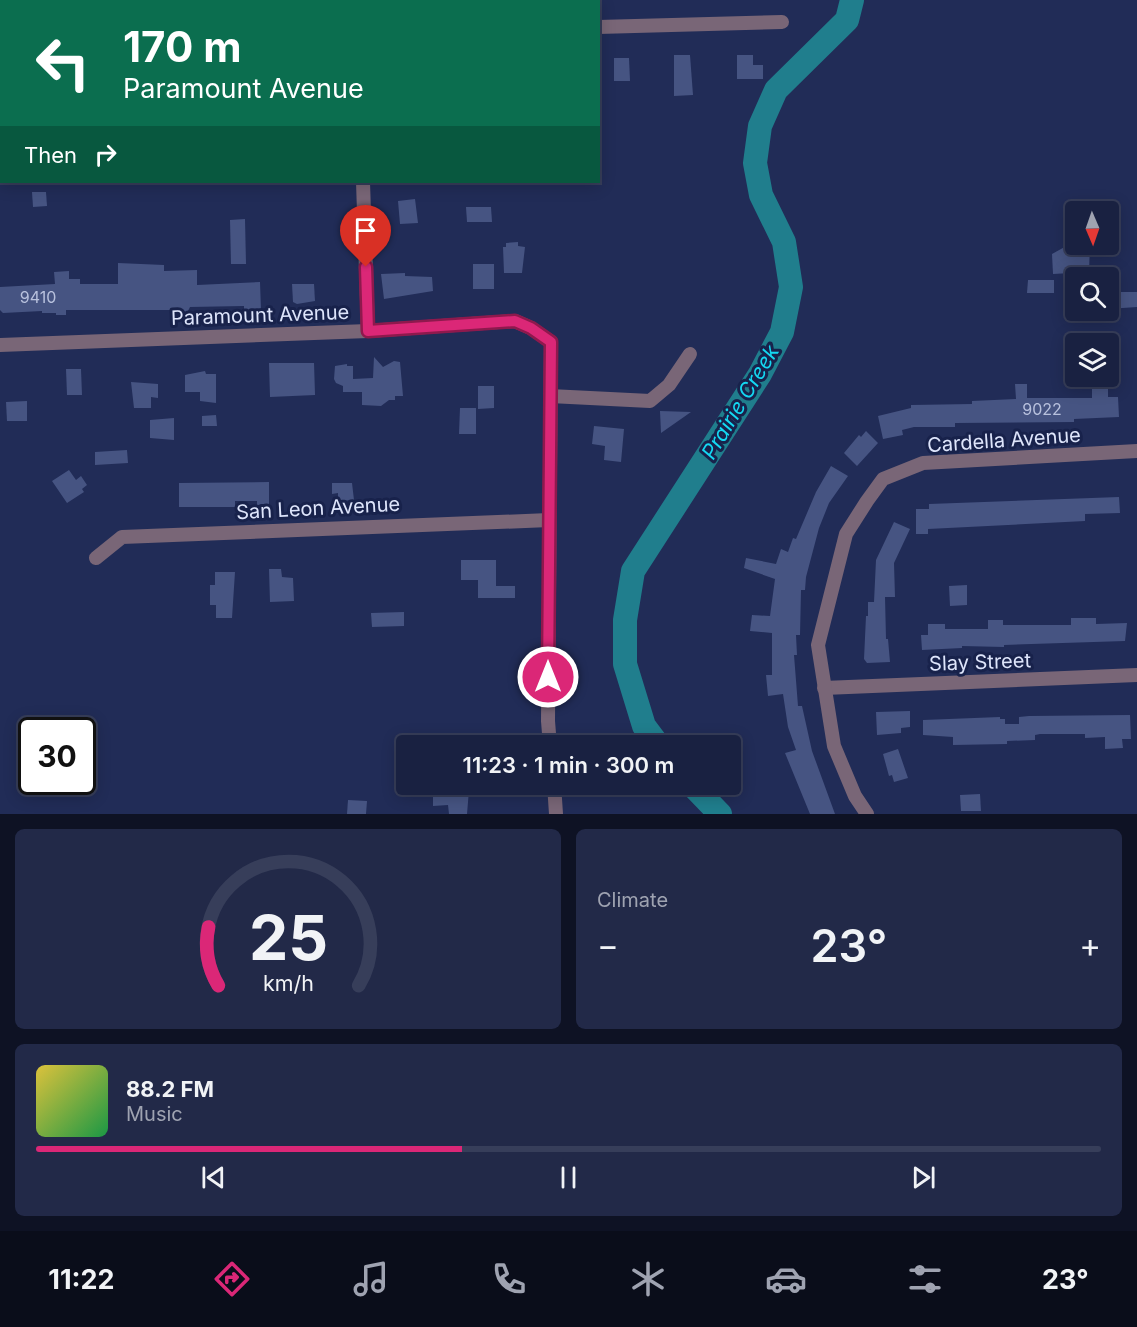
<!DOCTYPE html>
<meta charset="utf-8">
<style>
:root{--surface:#192141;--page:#222948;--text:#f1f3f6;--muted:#9fa3b1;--line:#373e5a;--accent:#db2777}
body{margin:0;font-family:Inter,sans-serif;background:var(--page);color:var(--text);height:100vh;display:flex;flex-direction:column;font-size:22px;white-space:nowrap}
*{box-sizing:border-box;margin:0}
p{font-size:20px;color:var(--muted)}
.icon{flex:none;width:33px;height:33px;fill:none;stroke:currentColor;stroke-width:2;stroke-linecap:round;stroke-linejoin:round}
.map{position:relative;height:814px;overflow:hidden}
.side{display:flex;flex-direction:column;gap:15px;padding:15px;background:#0e1224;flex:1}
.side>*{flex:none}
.guide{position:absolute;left:0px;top:0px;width:600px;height:183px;box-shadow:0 3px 15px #0003,0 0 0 2px var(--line);background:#0b6e4f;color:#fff;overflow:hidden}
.needle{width:39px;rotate:178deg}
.tools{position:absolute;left:1065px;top:201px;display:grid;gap:12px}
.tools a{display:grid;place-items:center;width:54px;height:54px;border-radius:6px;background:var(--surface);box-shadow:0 3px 15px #0003,0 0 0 2px var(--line);font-size:30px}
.speed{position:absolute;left:18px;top:717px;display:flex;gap:12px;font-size:30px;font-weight:700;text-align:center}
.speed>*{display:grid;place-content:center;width:78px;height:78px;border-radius:50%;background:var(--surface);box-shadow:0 3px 15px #0003,0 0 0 2px var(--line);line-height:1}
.speed .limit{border:3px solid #111;border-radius:9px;background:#fff;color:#111}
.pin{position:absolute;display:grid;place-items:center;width:51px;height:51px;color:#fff;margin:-62px -26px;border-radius:50% 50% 50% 0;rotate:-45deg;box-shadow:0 0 6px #0007}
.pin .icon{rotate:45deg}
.me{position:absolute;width:66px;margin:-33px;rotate:0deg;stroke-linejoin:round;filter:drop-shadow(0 0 4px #0008)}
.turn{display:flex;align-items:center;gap:21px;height:126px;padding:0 24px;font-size:27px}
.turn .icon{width:78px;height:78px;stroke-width:2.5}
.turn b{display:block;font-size:42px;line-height:51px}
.then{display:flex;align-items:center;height:57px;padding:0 24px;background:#0003;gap:12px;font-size:22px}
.big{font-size:45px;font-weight:600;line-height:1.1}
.side .widget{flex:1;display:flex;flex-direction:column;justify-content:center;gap:9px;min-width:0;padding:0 21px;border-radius:9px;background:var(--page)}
.side .dial{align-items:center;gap:0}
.dial svg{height:156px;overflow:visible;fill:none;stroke:var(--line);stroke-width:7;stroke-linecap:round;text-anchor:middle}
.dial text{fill:var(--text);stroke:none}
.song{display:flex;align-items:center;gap:18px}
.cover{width:72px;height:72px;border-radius:9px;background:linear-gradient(135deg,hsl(50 70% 55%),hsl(140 70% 35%))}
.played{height:6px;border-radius:3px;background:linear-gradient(90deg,var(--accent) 40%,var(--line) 40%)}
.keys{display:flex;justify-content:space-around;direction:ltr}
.heat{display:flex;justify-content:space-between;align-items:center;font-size:33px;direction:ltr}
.side .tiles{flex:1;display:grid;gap:15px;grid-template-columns:1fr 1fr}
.widget:last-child{grid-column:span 2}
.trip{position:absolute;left:396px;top:735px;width:345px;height:60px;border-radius:6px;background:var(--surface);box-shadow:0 3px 15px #0003,0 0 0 2px var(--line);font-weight:600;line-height:60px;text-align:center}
.tab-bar{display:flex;height:96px;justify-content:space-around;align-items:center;background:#0a0d1a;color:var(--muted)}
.tab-bar .icon{width:42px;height:42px}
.tab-bar .selected{color:var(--accent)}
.tab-bar b{font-size:27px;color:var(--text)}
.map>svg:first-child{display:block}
</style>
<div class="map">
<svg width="1137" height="814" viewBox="0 0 1137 814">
<rect width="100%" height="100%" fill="#212c57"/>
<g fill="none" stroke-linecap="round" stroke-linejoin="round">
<g stroke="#207e8d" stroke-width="24">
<path d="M659,746l-15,-20 -19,-62v-44l8,-49 127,-197 22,-42 9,-45 -7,-45 -23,-47 -6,-32 5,-37 16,-36 71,-70 5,-20"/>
<path d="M691,784l29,30"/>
</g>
</g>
<g fill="#465482">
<path d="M674,55h16l3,40 -19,1z"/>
<path d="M737,55h16v10h10v14h-26z"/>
<path d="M614,58h15l1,23h-16z"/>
<path d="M32,192h14l1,14 -14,1z"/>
<path d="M415,199l3,24 -18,1 -2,-23z"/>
<path d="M466,207h25l1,15h-25z"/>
<path d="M245,219l1,45h-15l-1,-44z"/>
<path d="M518,242v4l7,1 -3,26h-18l-1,-26h3v-4z"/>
<path d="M1070,244h20l-1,28 -36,2 -1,-20z"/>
<path d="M118,263l46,2v6l33,-1v15l63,-3 1,28h-17v-4l-54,1 -3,6 -14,1v-4h-107v5h-10v-2h-14v-2l-39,2 -3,-3v-23l55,-3 -1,-12 15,-1v8h11v5h38z"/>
<rect x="473" y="264" width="21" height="25"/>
<path d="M405,273v3l27,1 1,14 -49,8 -3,-25z"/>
<path d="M1028,280h26v13h-27z"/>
<path d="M292,284h22l1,17 -18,3 -4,-2z"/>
<path d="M1108,292h29v15l-29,2z"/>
<path d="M1063,297h13v13l-12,1z"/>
<path d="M374,357l9,10 11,-6 6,1 3,34h-8v4h-6l-8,6 -19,-1v-13h-19v-6l-7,-3 -2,-4 1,-13 12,-2v2h6v13l20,-1z"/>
<path d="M269,363h45l1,32 -45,2z"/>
<path d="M66,369h15l1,26h-15z"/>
<path d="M205,371l1,3h10v29l-16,-2v-9h-15v-17z"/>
<path d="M131,382l27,2v14l-7,-1v11h-17z"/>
<path d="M1015,384h12v14h65v-10h16v9h10l1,20 -45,2v3l-119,1v4h-41l-12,3 1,5 -20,4 -5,-23 33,-8v-3l61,-1v-3l44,-2z"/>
<path d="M478,386h16v22l-16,1z"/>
<path d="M27,401v20h-20l-1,-19z"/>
<path d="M460,408h16v26h-17z"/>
<path d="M660,411l31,1 -30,21z"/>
<path d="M216,415l1,11h-15v-10z"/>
<path d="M174,418v22l-24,-2v-18z"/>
<path d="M594,426l30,3 -3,33 -17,-2 1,-14 -13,-2z"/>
<path d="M866,431l12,12 -21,23 -13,-13 15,-18 2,2z"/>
<path d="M127,450l1,13 -33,2v-13z"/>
<path d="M831,466l17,10 -19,27 -10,25 -13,49 -1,13h-4l-1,45h-4l1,20h-3l4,51h4l10,45 23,63h-25l-25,-61 11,-3 -8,-23 -5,-33 -15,2 -2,-21h6v-42l-22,-2 2,-16 18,1 5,-37 -31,-11 2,-10 30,6 5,-15 7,3 5,-14 3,1 20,-47z"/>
<path d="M69,470l7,10 5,-4 6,9 -5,4 2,3 -17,11 -15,-22z"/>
<path d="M269,482v23h-12v-4h-22v6h-56v-24z"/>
<path d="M332,483h20l2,17 -16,1v-8l-6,1z"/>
<path d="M1119,497l1,16 -35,1v7l-157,8v5h-12v-25h13v-5z"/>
<path d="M894,522l16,7 -16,34 1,34h-10l1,42h2l2,23 -23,1 -3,-4 2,-43h2v-14h6l2,-42z"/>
<path d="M461,560h35v26h19v12h-37v-18h-17z"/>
<path d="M269,569h12l1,8 11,1 1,23 -24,1z"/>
<path d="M215,572h20l-3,46h-16v-13h-6v-20h5z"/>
<path d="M967,585v20l-17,1 -1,-20z"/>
<path d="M404,612v14l-32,1 -1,-14z"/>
<path d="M1071,618h25v6l31,-1 -2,18 -121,4v2l-42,-1v2l-40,2 -1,-15h7v-11h17v5h43v-9h15v5h68z"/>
<path d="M910,711v16l-9,1v5l-24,2 -1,-23z"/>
<path d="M1130,715l1,24h-9l1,9 -18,1v-12l-20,1v-4h-45l-5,1v5l-28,1v3l-54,1v-8l-30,-2v-15l77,-3v2h5v5h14v-7l10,-1z"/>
<path d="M898,749l10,29 -14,4 -2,-7 -3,1 -6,-22z"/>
<path d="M452,785h12v5h5l-2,24h-18l-1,-9 -15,1v-13l19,-1z"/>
<path d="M980,794l1,17h-20l-1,-16z"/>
<path d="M348,800l19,1 -1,13h-19z"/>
</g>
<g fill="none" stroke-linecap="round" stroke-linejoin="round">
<g stroke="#796677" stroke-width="14">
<path d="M344,0v2"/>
<path d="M598,27l184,-5"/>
<path d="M0,80h2"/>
<path d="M363,182l5,149"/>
<path d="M0,345l368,-14 147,-10 16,7 20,14 -3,379 2,25"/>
<path d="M550,396l100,5 19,-16 21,-31"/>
<path d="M96,558l26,-21 427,-17"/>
<path d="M824,688l313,-13"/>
<path d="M554,784l2,30"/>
<path d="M867,814l-12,-18 -21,-50 -16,-101 28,-111 21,-33 16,-22 40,-16 214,-12"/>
</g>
</g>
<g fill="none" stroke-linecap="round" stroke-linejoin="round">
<defs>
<path id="route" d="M366,267l2,64 147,-10 16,7 20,14 -3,335"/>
</defs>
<use href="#route" stroke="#8e194d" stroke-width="15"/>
<use href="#route" stroke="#db2777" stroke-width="10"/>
</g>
<g text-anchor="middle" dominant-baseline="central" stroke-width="6" stroke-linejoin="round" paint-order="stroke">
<g font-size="16" fill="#b8c1dd">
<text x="38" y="297">9410</text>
<text x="1042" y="409">9022</text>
</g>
<g font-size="20" fill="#dee5fb" stroke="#18224b">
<text transform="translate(260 315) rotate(-2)">Paramount Avenue</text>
<text transform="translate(1004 440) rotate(-4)">Cardella Avenue</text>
<text transform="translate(318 508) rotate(-3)">San Leon Avenue</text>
<text transform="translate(980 662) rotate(-2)">Slay Street</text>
</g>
<g font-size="21" font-style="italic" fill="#14d8f2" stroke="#18224b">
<text transform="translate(740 402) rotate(-59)">Prairie Creek</text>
</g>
</g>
</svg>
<div class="tools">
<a><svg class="needle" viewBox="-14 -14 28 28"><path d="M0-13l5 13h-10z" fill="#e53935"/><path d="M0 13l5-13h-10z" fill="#9fa3b1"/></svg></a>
<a><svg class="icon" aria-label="search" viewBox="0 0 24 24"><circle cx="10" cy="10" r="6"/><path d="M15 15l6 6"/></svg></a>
<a><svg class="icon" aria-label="layers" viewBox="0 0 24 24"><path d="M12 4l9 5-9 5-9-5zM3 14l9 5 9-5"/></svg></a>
</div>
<div class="speed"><div class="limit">30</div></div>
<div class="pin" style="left:366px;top:267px;background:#d93025"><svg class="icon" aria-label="arrive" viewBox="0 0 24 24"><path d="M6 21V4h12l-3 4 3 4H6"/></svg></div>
<svg class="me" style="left:548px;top:677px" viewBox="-20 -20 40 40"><circle r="17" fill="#db2777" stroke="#fff" stroke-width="3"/><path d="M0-11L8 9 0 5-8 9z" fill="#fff"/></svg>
<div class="trip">11:23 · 1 min · 300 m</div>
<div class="guide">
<div class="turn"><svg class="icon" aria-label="left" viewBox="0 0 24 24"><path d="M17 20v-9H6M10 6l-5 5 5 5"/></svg><div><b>170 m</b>Paramount Avenue</div></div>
<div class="then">Then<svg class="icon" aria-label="right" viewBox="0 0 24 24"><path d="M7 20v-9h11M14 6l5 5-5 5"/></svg></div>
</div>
</div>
<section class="side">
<div class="tiles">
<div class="widget dial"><svg viewBox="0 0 100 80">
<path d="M14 69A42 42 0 1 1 86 69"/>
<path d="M14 69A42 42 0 0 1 9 39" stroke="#db2777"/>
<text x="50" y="56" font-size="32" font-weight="700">25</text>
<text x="50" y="72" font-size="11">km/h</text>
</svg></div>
<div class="widget"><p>Climate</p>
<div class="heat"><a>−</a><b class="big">23°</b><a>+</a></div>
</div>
<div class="widget">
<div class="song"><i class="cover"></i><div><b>88.2 FM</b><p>Music</p></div></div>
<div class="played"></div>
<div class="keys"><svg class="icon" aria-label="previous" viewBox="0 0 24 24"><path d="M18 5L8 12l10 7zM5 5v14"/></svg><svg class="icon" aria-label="pause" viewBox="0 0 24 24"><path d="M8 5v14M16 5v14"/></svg><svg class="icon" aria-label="next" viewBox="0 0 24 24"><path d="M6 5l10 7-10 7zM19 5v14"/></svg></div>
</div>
</div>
</section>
<nav class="tab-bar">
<b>11:22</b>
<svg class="icon selected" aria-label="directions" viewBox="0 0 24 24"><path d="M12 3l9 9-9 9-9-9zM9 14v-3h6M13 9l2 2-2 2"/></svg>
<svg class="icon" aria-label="music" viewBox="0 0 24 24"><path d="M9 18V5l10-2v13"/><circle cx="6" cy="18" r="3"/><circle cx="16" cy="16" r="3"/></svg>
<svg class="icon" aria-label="phone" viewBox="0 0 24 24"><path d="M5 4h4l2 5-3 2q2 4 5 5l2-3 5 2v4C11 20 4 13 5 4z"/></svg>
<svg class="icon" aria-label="climate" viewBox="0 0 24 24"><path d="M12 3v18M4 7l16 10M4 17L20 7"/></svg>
<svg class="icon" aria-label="car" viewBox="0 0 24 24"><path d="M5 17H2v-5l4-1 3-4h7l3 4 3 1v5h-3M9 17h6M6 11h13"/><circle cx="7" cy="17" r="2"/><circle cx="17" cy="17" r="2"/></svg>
<svg class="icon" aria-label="filters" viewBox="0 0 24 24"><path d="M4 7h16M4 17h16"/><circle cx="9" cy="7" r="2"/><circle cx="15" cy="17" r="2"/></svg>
<b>23°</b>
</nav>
